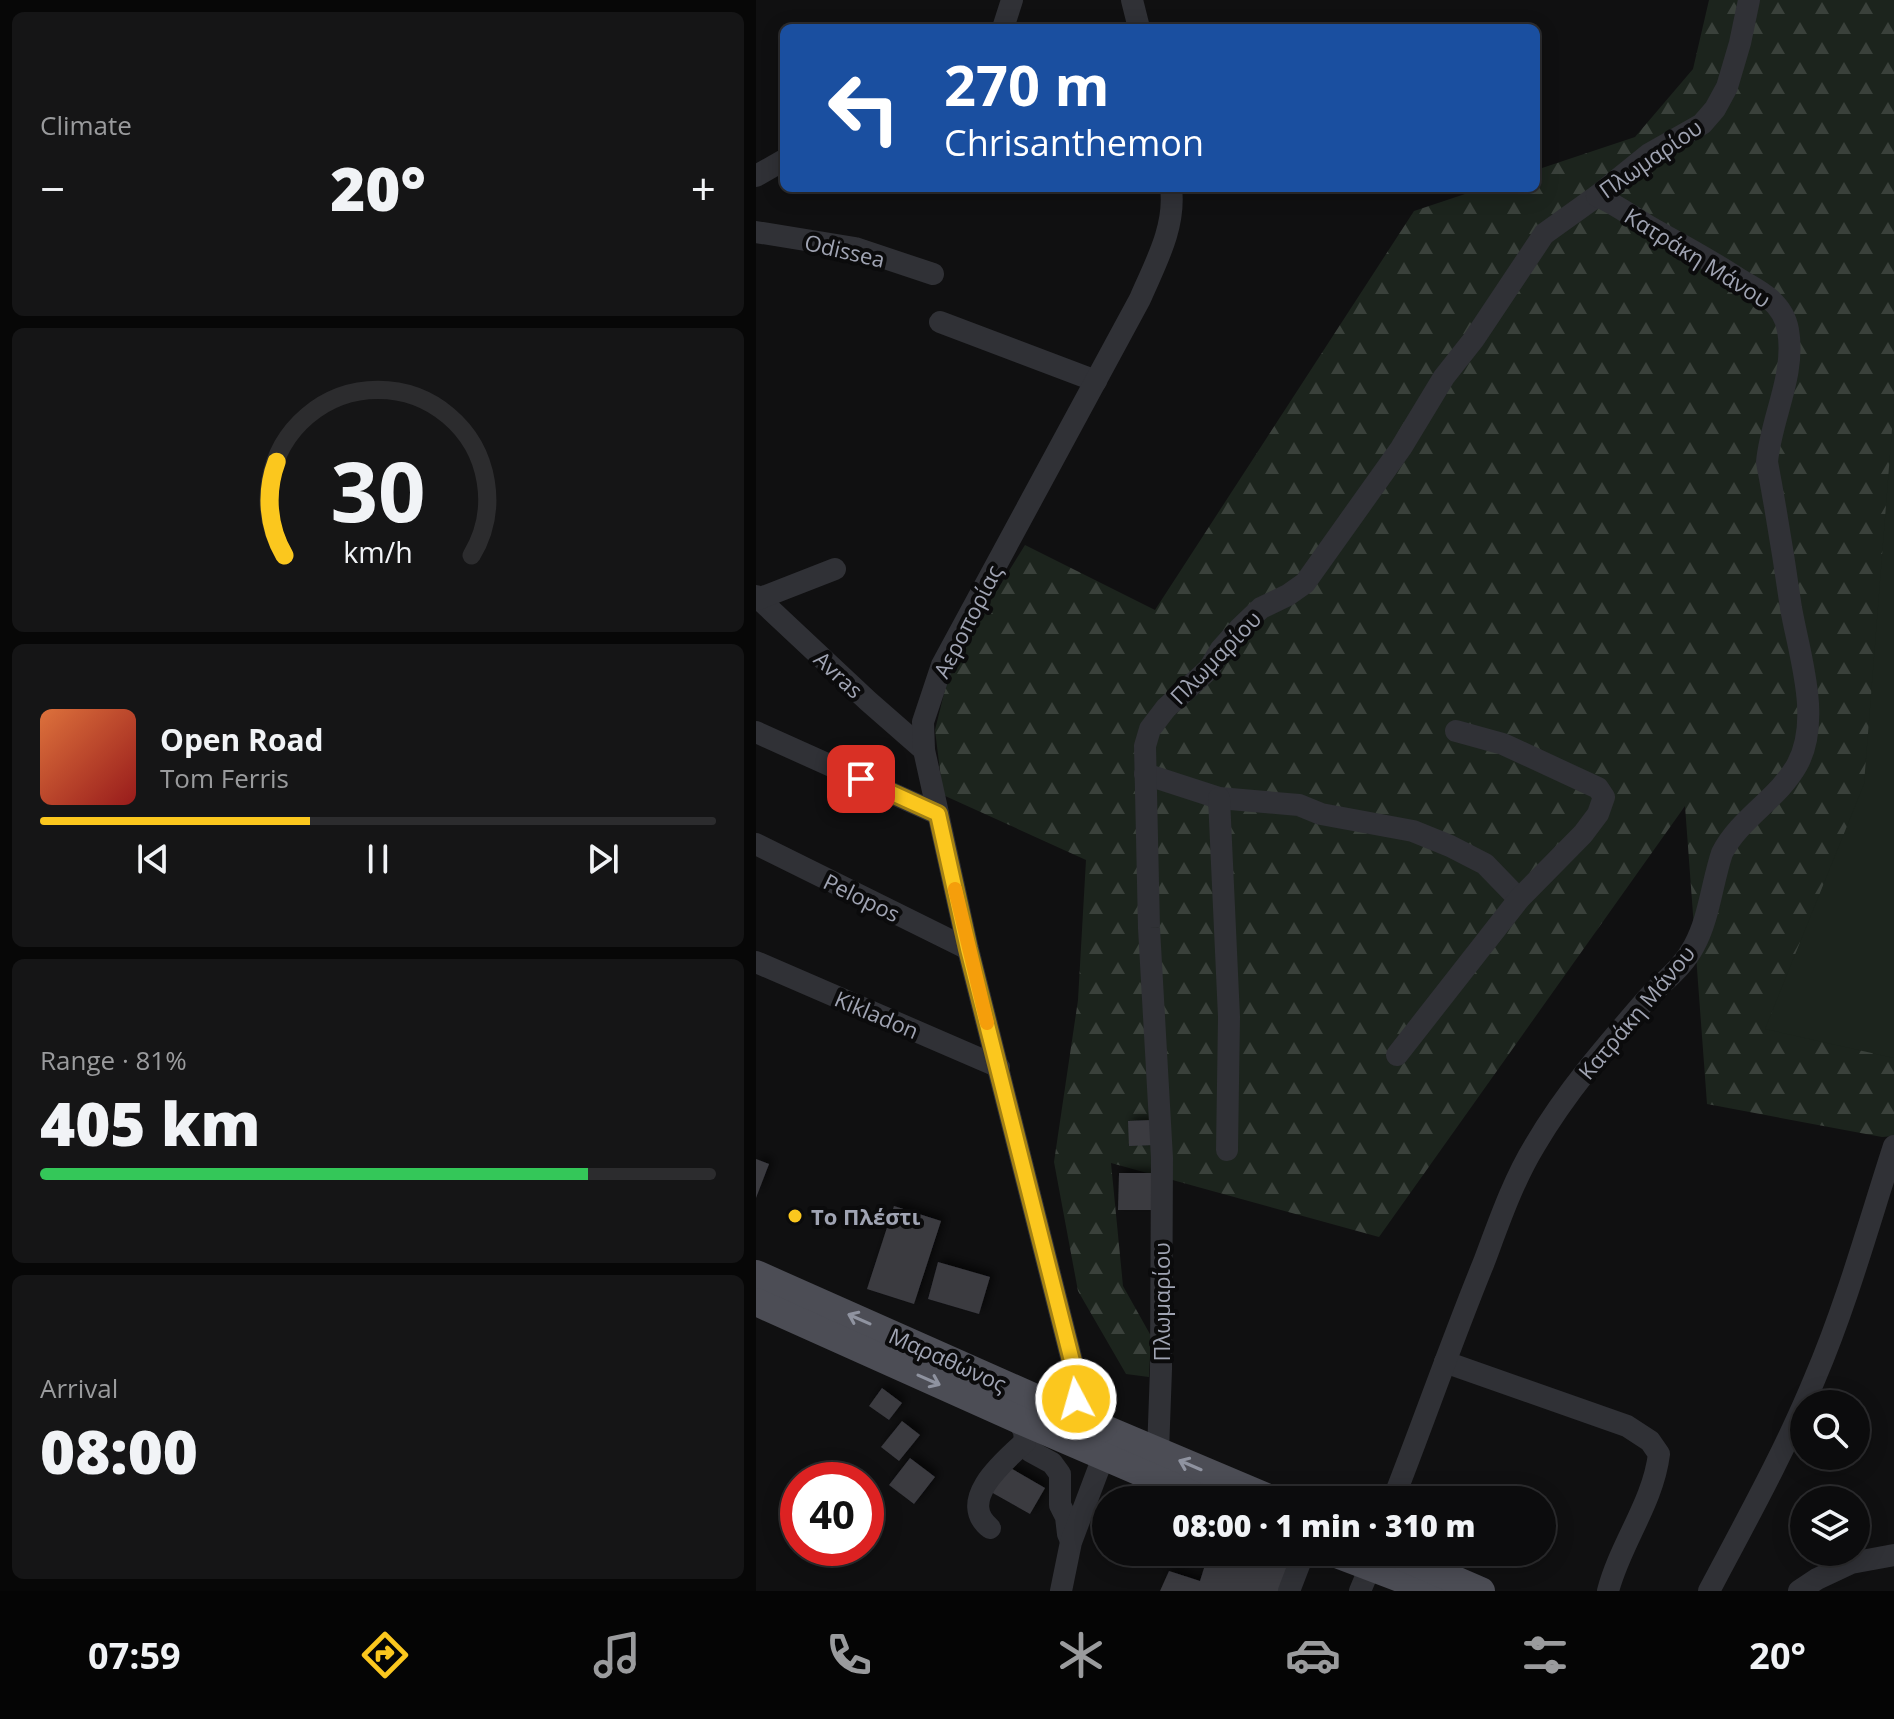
<!DOCTYPE html>
<meta charset="utf-8">
<style>
:root{--surface:#0c0c0d;--page:#151516;--text:#f1f3f6;--muted:#9a9b9d;--line:#2c2c2e;--accent:#fbc71e}
body{margin:0;font-family:"Open Sans",sans-serif;background:var(--page);color:var(--text);height:100vh;display:flex;flex-direction:column;font-size:30px;white-space:nowrap}
*{box-sizing:border-box;margin:0}
p{font-size:26px;color:var(--muted)}
.icon{flex:none;width:44px;height:44px;fill:none;stroke:currentColor;stroke-width:2;stroke-linecap:round;stroke-linejoin:round}
.map{position:relative;flex:1;overflow:hidden}
.panel{display:flex;flex-direction:column;gap:12px;padding:12px;background:#070707;width:756px}
.panel>*{flex:none}
.guide{position:absolute;left:24px;top:24px;width:760px;height:168px;border-radius:12px;box-shadow:0 4px 20px #0003,0 0 0 2px var(--line);background:#1a4fa0;color:#fff;overflow:hidden}
.tools{position:absolute;left:1034px;top:1390px;display:grid;gap:16px}
.tools a{display:grid;place-items:center;width:80px;height:80px;border-radius:50%;background:var(--surface);box-shadow:0 4px 20px #0003,0 0 0 2px var(--line);font-size:40px}
.speed{position:absolute;left:24px;top:1462px;display:flex;gap:16px;font-size:40px;font-weight:700;text-align:center}
.speed>*{display:grid;place-content:center;width:104px;height:104px;border-radius:50%;background:var(--surface);box-shadow:0 4px 20px #0003,0 0 0 2px var(--line);line-height:1}
.speed .limit{border:12px solid #d22;background:#fff;color:#111}
.pin{position:absolute;display:grid;place-items:center;width:68px;height:68px;color:#fff;margin:-34px;border-radius:16px;box-shadow:0 4px 12px #0006}
.me{position:absolute;width:88px;margin:-44px;rotate:354deg;stroke-linejoin:round;filter:drop-shadow(0 0 6px #0008)}
.turn{display:flex;align-items:center;gap:28px;height:168px;padding:0 32px;font-size:36px}
.turn .icon{width:104px;height:104px;stroke-width:2.5}
.turn b{display:block;font-size:56px;line-height:68px}
.big{font-size:60px;font-weight:800;line-height:1.1}
.panel .card{flex:1;display:flex;flex-direction:column;justify-content:center;gap:12px;min-width:0;padding:0 28px;border-radius:12px;background:var(--page)}
.panel .dial{align-items:center;gap:0}
.dial svg{height:208px;overflow:visible;fill:none;stroke:var(--line);stroke-width:7;stroke-linecap:round;text-anchor:middle}
.dial text{fill:var(--text);stroke:none}
.song{display:flex;align-items:center;gap:24px}
.cover{width:96px;height:96px;border-radius:12px;background:linear-gradient(135deg,hsl(20 70% 55%),hsl(0 70% 35%))}
.played{height:8px;border-radius:4px;background:linear-gradient(90deg,var(--accent) 40%,var(--line) 40%)}
.keys{display:flex;justify-content:space-around;direction:ltr}
.heat{display:flex;justify-content:space-between;align-items:center;font-size:44px;direction:ltr}
.charge{height:12px;border-radius:6px;background:linear-gradient(90deg,#34c759 81%,var(--line) 0)}
.trip{position:absolute;left:336px;top:1486px;width:464px;height:80px;border-radius:40px;background:var(--surface);box-shadow:0 4px 20px #0003,0 0 0 2px var(--line);font-weight:800;line-height:80px;text-align:center}
.menu{display:flex;height:128px;justify-content:space-around;align-items:center;background:#050505;color:var(--muted)}
.menu .icon{width:56px;height:56px}
.menu .on{color:var(--accent)}
.menu b{font-size:36px;color:var(--text)}
main{display:flex;flex:1;min-height:0}
.map>svg:first-child{display:block}
</style>
<main>
<section class="panel">
<div class="card"><p>Climate</p>
<div class="heat"><a>−</a><b class="big">20°</b><a>+</a></div>
</div>
<div class="card dial"><svg viewBox="0 0 100 80">
<path d="M14 69A42 42 0 1 1 86 69"/>
<path d="M14 69A42 42 0 0 1 11 33" stroke="#fbc71e"/>
<text x="50" y="56" font-size="32" font-weight="700">30</text>
<text x="50" y="72" font-size="11">km/h</text>
</svg></div>
<div class="card">
<div class="song"><i class="cover"></i><div><b>Open Road</b><p>Tom Ferris</p></div></div>
<div class="played"></div>
<div class="keys"><svg class="icon" aria-label="previous" viewBox="0 0 24 24"><path d="M18 5L8 12l10 7zM5 5v14"/></svg><svg class="icon" aria-label="pause" viewBox="0 0 24 24"><path d="M8 5v14M16 5v14"/></svg><svg class="icon" aria-label="next" viewBox="0 0 24 24"><path d="M6 5l10 7-10 7zM19 5v14"/></svg></div>
</div>
<div class="card"><p>Range · 81%</p><b class="big">405 km</b><div class="charge"></div></div>
<div class="card"><p>Arrival</p><b class="big">08:00</b></div>
</section>
<div class="map">
<svg width="1138" height="1591" viewBox="0 0 1138 1591">
<defs>
<pattern id="forest-firs" width="22" height="20" patternUnits="userSpaceOnUse" patternTransform="scale(2)"><rect width="22" height="20" fill="#1c241d"/><path d="M5 1l3.5 6h-7zM16 11l3.5 6h-7z" fill="#3a413b"/></pattern>
<filter id="shadow"><feDropShadow dx="4.5" dy="-4.5" stdDeviation="4" flood-color="#0009"/></filter>
</defs>
<rect width="100%" height="100%" fill="#101011"/>
<path fill="url(#forest-firs)" d="M953,0h185v1136l-12,1 -175,-33 -22,-298 -306,431 -268,-74 12,123 28,50 -2,41 -23,-3 -48,-83 -24,-129 24,-162 8,-140 -143,-65 -8,-65 16,-65 74,-120 130,65 259,-399 69,-23h53v-18l99,-33 58,-68z"/>
<path fill="#1c241d" d="M1138,404v654l-129,-29 99,-245z"/>
<g fill="#3b3b41" filter="url(#shadow)">
<path d="M397,1120l1,25 -25,1 -1,-25z"/>
<path d="M0,1159l13,5 -13,34z"/>
<path d="M363,1173h33l-1,37h-33z"/>
<path d="M138,1206l47,15 -27,83 -47,-15z"/>
<path d="M182,1262l52,15 -11,37 -51,-15z"/>
<path d="M126,1388l20,15 -13,17 -20,-14z"/>
<path d="M146,1421l18,14 -21,26 -18,-14z"/>
<path d="M154,1458l25,19 -21,27 -25,-19z"/>
<path d="M251,1466l38,22 -15,26 -39,-22z"/>
<path d="M380,1552h30l-5,16 -28,-7z"/>
<path d="M453,1552h62l21,7 -10,32h-122l9,-20 31,10z"/>
</g>
<g fill="none" stroke-linecap="round" stroke-linejoin="round">
<g stroke="#303136" stroke-width="22">
<path d="M376,0l7,28"/>
<path d="M247,28l9,-28"/>
<path d="M0,176l28,-16"/>
<path d="M0,232l99,16 78,26"/>
<path d="M184,322l156,59"/>
<path d="M0,596l112,105 56,49"/>
<path d="M2,599l77,-30"/>
<path d="M0,732l182,82"/>
<path d="M389,774l74,24 80,7 22,9 92,17 37,15 35,18 34,35"/>
<path d="M463,798l10,219 -2,133"/>
<path d="M0,844l212,105"/>
<path d="M0,962l243,105"/>
<path d="M641,1055l122,-156 64,-65 15,-20 6,-17 -6,-9 -95,-44 -47,-13"/>
<path d="M689,1362l182,64 23,15 9,13c-6,49 -39,90 -51,137"/>
<path d="M320,1396l4,-13 -7,-18 -105,-416 -44,-199 -1,-28 19,-57 198,-366c15,-35 36,-72 31,-111"/>
<path d="M261,1419l7,12 1,11 5,9 22,12 8,11v31l6,12 2,17 3,7"/>
<path d="M402,1452l3,-83 1,-211 -13,-230 -4,-182 5,-17 16,-21 43,-39 12,-20 18,-20 22,-21 27,-13 17,-12 96,-135 43,-71 30,-38 70,-105 53,-38 52,-42 53,-30 13,-15 12,-22 13,-44 9,-43"/>
<path d="M637,1500c31,-79 59,-160 91,-238 15,-40 29,-81 51,-117 31,-53 71,-99 111,-145 16,-18 36,-31 48,-54 15,-27 18,-63 28,-93 18,-35 56,-54 75,-88 25,-45 2,-111 -6,-157 -7,-49 -15,-98 -24,-146 4,-44 29,-87 21,-132 -2,-12 -9,-23 -18,-31 -9,-8 -21,-14 -31,-20 -27,-18 -55,-33 -84,-49 -20,-11 -37,-25 -58,-34"/>
<path d="M234,1528c-34,-27 14,-67 35,-86"/>
<path d="M305,1591l10,-49 37,-98"/>
<path d="M533,1591l15,-39"/>
<path d="M604,1591l10,-24"/>
<path d="M953,1591c37,-70 76,-140 106,-213 32,-75 54,-155 79,-232"/>
<path d="M1043,1591l18,-12 34,-16 43,-8"/>
</g>
<g stroke="#4c4d55" stroke-width="28">
<path d="M0,1274l347,154 170,72"/>
<path d="M0,1302l261,117 188,81"/>
<path d="M324,1383l8,23 15,22"/>
<path d="M575,1552l103,39"/>
<path d="M635,1552l90,39"/>
</g>
</g>
<defs><path id="oneway-shaft" d="M-6 0H5M1.5-3L5.5 0L1.5 3" fill="none" stroke-width="1.6" stroke-linecap="round" stroke-linejoin="round" transform="scale(2)"/></defs>
<g stroke="#8f93a0">
<use href="#oneway-shaft" transform="translate(103 1319) rotate(-156)"/>
<use href="#oneway-shaft" transform="translate(173 1380) rotate(24)"/>
<use href="#oneway-shaft" transform="translate(434 1465) rotate(-157)"/>
</g>
<g fill="none" stroke-linecap="round" stroke-linejoin="round">
<defs>
<path id="route" d="M105,779l77,35 30,135 105,416 7,18 -4,16"/>
</defs>
<use href="#route" stroke="#a38114" stroke-width="20"/>
<use href="#route" stroke="#fbc71e" stroke-width="14"/>
<path stroke="#f59e0b" stroke-width="14" d="M199,889l32,134"/>
</g>
<circle fill="#fbc71e" stroke="#0b0b0c" stroke-width="3" cx="39" cy="1216" r="8"/>
<g text-anchor="middle" dominant-baseline="central" stroke-width="8" stroke-linejoin="round" paint-order="stroke">
<g font-size="22" fill="#a0a4b3" stroke="#0b0b0c">
<text transform="translate(894 158) rotate(-35)">Πλωμαρίου</text>
<text transform="translate(89 250) rotate(13)">Odissea</text>
<text transform="translate(942 257) rotate(32)">Κατράκη Μάνου</text>
<text transform="translate(211 621) rotate(-63)">Αεροπορίας</text>
<text transform="translate(459 657) rotate(-46)">Πλωμαρίου</text>
<text transform="translate(83 674) rotate(43)">Avras</text>
<text transform="translate(106 897) rotate(26)">Pelopos</text>
<text transform="translate(880 1012) rotate(-50)">Κατράκη Μάνου</text>
<text transform="translate(121 1014) rotate(23)">Kikladon</text>
<text transform="translate(405 1302) rotate(-90)">Πλωμαρίου</text>
<text transform="translate(192 1359) rotate(24)">Μαραθώνος</text>
</g>
<g font-size="22" font-weight="bold" fill="#a0a4b3" stroke="#0b0b0c" text-anchor="start">
<text x="55" y="1216">Το Πλέστι</text>
</g>
</g>
</svg>
<div class="tools">
<a><svg class="icon" aria-label="search" viewBox="0 0 24 24"><circle cx="10" cy="10" r="6"/><path d="M15 15l6 6"/></svg></a>
<a><svg class="icon" aria-label="layers" viewBox="0 0 24 24"><path d="M12 4l9 5-9 5-9-5zM3 14l9 5 9-5"/></svg></a>
</div>
<div class="speed"><div class="limit">40</div></div>
<div class="pin" style="left:105px;top:779px;background:#d93025"><svg class="icon" aria-label="arrive" viewBox="0 0 24 24"><path d="M6 21V4h12l-3 4 3 4H6"/></svg></div>
<svg class="me" style="left:320px;top:1399px" viewBox="-20 -20 40 40"><circle r="17" fill="#fbc71e" stroke="#fff" stroke-width="3"/><path d="M0-11L8 9 0 5-8 9z" fill="#fff"/></svg>
<div class="trip">08:00 · 1 min · 310 m</div>
<div class="guide">
<div class="turn"><svg class="icon" aria-label="left" viewBox="0 0 24 24"><path d="M17 20v-9H6M10 6l-5 5 5 5"/></svg><div><b>270 m</b>Chrisanthemon</div></div>
</div>
</div>
</main>
<nav class="menu">
<b>07:59</b>
<svg class="icon on" aria-label="directions" viewBox="0 0 24 24"><path d="M12 3l9 9-9 9-9-9zM9 14v-3h6M13 9l2 2-2 2"/></svg>
<svg class="icon" aria-label="music" viewBox="0 0 24 24"><path d="M9 18V5l10-2v13"/><circle cx="6" cy="18" r="3"/><circle cx="16" cy="16" r="3"/></svg>
<svg class="icon" aria-label="phone" viewBox="0 0 24 24"><path d="M5 4h4l2 5-3 2q2 4 5 5l2-3 5 2v4C11 20 4 13 5 4z"/></svg>
<svg class="icon" aria-label="climate" viewBox="0 0 24 24"><path d="M12 3v18M4 7l16 10M4 17L20 7"/></svg>
<svg class="icon" aria-label="car" viewBox="0 0 24 24"><path d="M5 17H2v-5l4-1 3-4h7l3 4 3 1v5h-3M9 17h6M6 11h13"/><circle cx="7" cy="17" r="2"/><circle cx="17" cy="17" r="2"/></svg>
<svg class="icon" aria-label="filters" viewBox="0 0 24 24"><path d="M4 7h16M4 17h16"/><circle cx="9" cy="7" r="2"/><circle cx="15" cy="17" r="2"/></svg>
<b>20°</b>
</nav>
